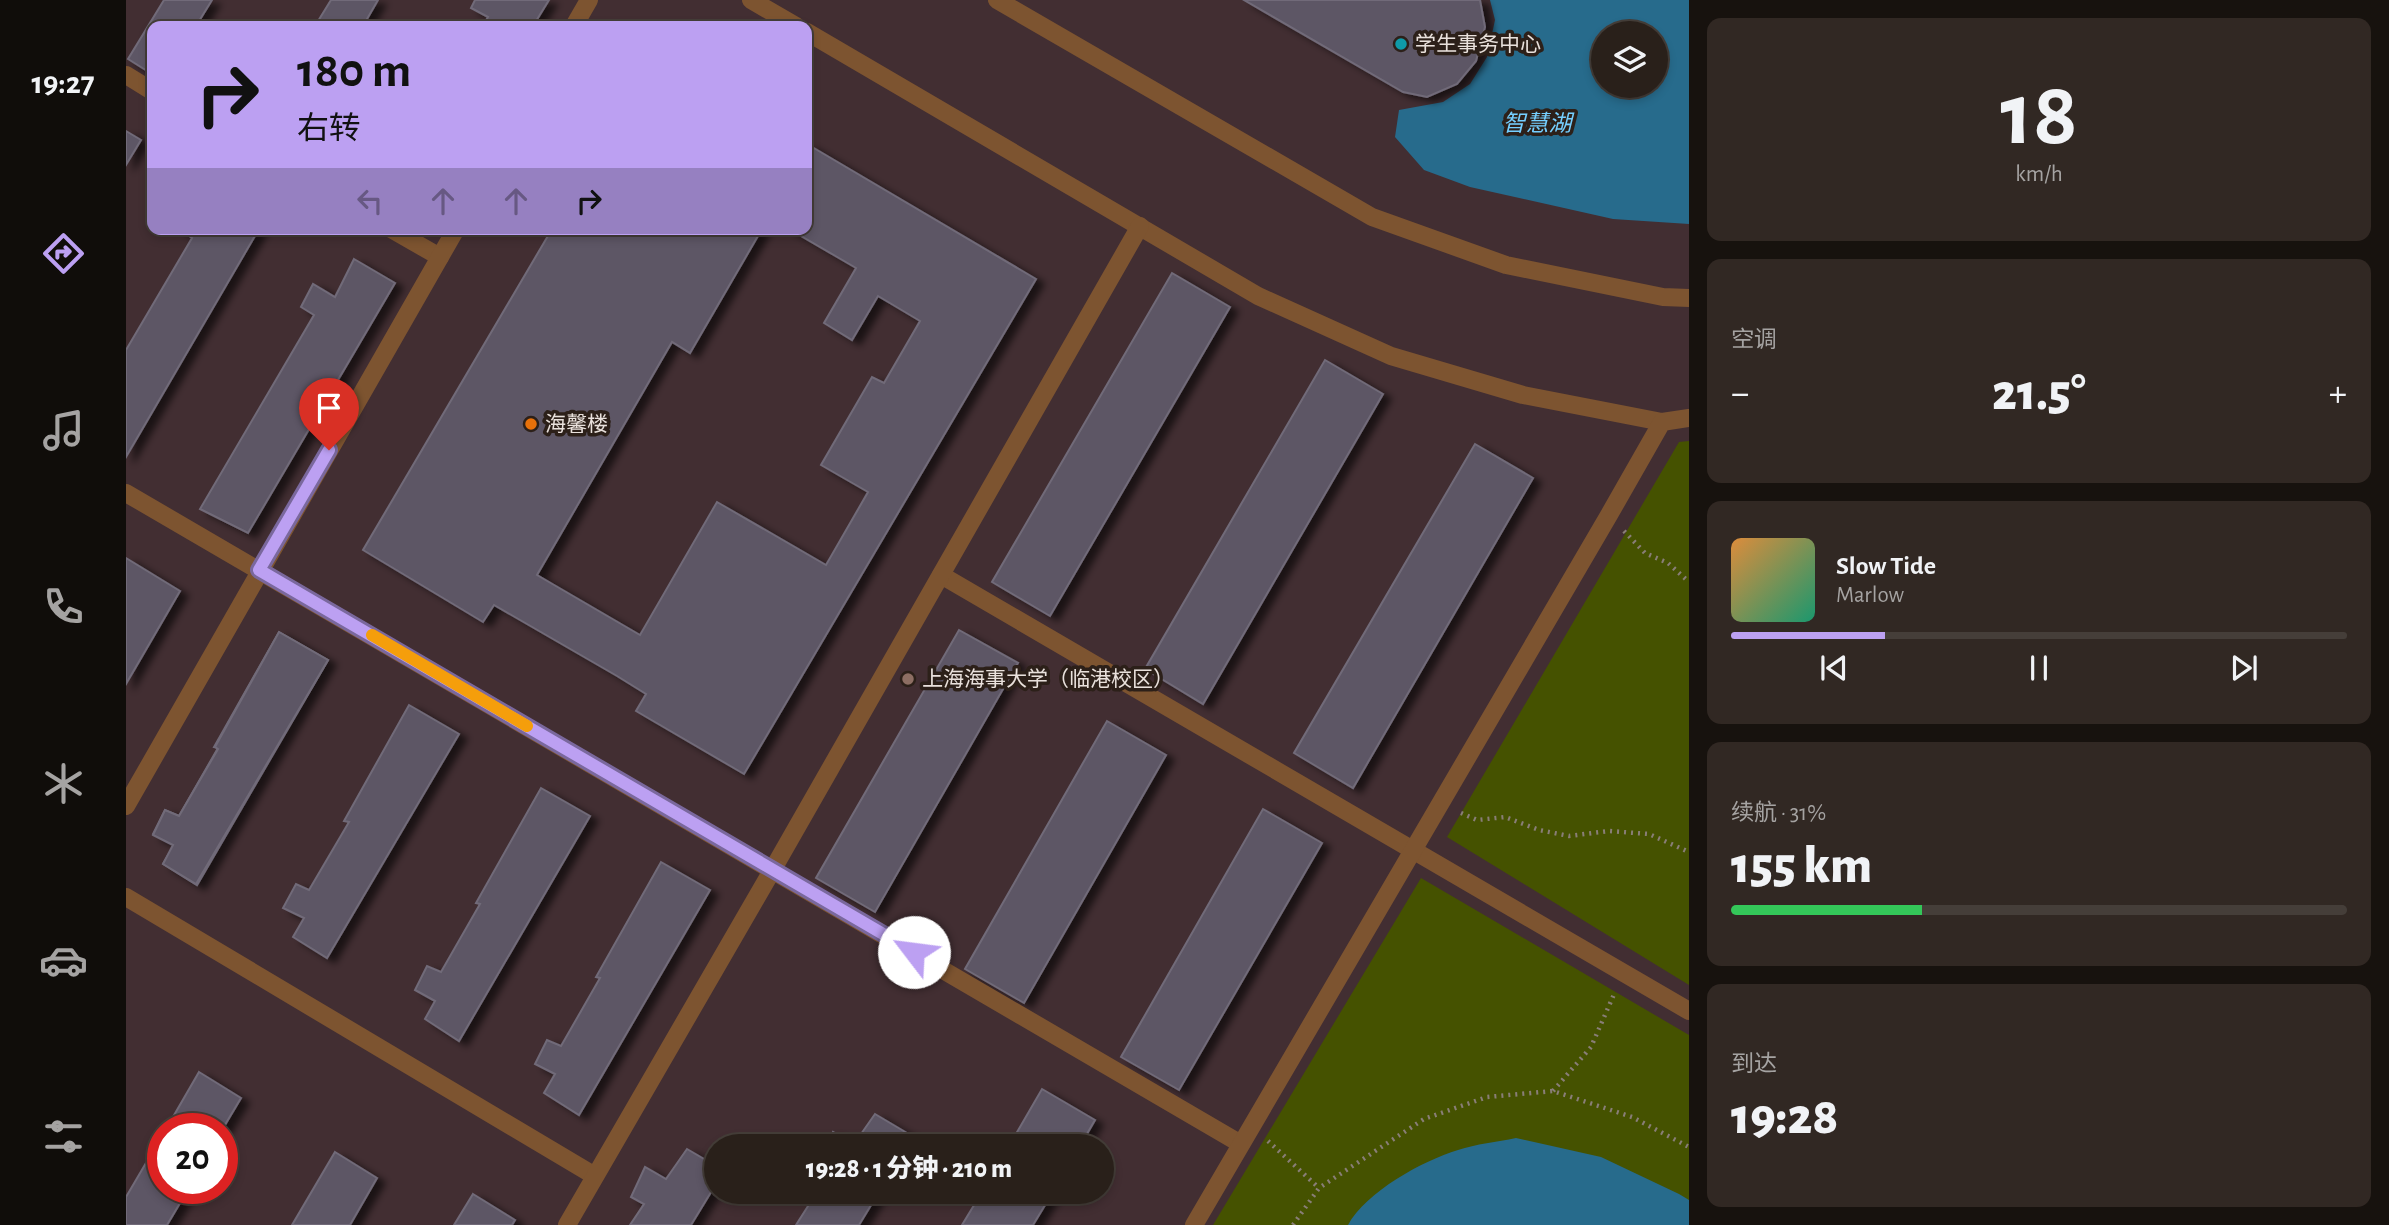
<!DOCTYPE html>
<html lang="zh">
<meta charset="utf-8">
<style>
:root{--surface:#29201a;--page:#312823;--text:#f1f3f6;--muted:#a5a3a2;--line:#453e39;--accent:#bca0f2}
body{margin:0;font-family:"Alegreya Sans","Noto Sans SC",sans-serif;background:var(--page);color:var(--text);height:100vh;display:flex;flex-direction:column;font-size:26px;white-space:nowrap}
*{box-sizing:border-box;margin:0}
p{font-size:23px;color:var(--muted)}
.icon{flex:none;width:38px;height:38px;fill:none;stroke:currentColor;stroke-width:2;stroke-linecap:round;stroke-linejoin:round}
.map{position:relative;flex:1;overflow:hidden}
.panel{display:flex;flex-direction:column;gap:18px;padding:18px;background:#17120e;width:700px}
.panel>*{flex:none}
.top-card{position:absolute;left:21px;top:21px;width:665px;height:214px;border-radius:14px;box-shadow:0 4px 10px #0003,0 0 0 2px var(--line);background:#bca0f2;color:#111;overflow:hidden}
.controls{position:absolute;left:1465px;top:21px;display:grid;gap:14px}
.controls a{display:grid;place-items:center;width:77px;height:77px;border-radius:50%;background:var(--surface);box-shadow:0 4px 10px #0003,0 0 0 2px var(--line);font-size:35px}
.speed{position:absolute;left:21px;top:1113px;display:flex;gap:14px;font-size:35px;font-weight:700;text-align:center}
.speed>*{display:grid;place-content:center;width:91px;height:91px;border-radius:50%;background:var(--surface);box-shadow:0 4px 10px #0003,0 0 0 2px var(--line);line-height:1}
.speed .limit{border:10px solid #d22;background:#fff;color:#111}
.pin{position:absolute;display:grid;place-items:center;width:60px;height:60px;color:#fff;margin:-72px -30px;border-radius:50% 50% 50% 0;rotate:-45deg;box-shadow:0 0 7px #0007}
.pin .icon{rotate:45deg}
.me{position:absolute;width:77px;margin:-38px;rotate:300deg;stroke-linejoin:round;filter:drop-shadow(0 0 5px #0008)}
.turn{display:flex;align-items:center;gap:24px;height:147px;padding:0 35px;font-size:32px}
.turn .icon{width:91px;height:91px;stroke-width:2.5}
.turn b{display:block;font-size:49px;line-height:60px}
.lanes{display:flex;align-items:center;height:66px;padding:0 35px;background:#0003;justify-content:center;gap:35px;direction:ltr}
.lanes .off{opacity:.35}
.big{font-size:52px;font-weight:800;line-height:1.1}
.panel .widget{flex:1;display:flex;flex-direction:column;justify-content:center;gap:10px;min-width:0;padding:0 24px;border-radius:14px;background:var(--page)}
.panel .dial{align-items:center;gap:0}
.dial b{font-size:91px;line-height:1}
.song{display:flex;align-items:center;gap:21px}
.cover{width:84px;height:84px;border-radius:10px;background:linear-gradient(135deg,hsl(30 70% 55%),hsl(160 70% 35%))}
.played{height:7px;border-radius:4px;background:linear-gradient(90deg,var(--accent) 25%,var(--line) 25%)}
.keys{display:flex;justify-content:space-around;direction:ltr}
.heat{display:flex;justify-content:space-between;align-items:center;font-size:38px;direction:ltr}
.charge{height:10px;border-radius:5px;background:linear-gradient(90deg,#34c759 31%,var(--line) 0)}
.trip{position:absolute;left:578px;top:1134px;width:410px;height:70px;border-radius:35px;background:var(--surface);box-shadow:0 4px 10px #0003,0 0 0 2px var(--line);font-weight:800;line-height:70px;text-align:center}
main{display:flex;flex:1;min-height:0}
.dock{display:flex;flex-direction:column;width:126px;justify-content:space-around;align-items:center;background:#100d0a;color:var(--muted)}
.dock .icon{width:49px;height:49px}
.dock .active{color:var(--accent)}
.dock b{font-size:32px;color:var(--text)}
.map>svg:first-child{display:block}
</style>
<main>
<nav class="dock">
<b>19:27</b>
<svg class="icon active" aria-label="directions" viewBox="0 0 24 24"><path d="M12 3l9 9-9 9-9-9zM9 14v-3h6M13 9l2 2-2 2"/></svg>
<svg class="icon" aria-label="music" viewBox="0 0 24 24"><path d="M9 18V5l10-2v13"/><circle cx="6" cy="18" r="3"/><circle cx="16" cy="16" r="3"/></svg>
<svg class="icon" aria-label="phone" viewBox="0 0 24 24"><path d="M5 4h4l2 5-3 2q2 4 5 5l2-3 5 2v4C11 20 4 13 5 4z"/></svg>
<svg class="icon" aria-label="climate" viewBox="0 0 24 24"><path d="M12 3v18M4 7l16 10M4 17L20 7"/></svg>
<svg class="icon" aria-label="car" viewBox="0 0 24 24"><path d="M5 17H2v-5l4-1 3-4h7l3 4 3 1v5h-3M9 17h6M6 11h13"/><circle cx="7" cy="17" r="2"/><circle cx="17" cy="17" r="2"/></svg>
<svg class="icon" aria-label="filters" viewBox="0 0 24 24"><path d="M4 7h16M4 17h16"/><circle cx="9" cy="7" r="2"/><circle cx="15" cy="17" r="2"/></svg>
</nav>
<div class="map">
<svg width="1563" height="1225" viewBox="0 0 1563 1225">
<defs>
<filter id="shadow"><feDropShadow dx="8" dy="4.5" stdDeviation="3.5" flood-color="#0009"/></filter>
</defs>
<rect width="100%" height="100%" fill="#372a22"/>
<path fill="#422e32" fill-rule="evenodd" d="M0,0h1563v1225h-1563zM26,26h655v203h-655zM1477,33h53v53h-53zM37,1129h59v59h-59zM590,1146h385v46h-385z"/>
<g fill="#455200">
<path d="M1563,441v544l-242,-148 232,-395z"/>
<path d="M1295,878l268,157v190h-476z"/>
</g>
<g fill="#276b8c" fill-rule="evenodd">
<path d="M1364,0h199v224l-76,-5 -143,-32 -46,-17 -29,-33 4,-27 44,-8 27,-18 17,-27 8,-37zM1477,33h53v53h-53z"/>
<path d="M1390,1138l85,19 78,37 10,6v25h-341c18,-33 74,-64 110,-75 18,-6 39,-8 58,-12z"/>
</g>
<g fill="#5d5765" stroke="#716b79" stroke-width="2" filter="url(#shadow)">
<path d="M38,0h48l-16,26h-44v48l-24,-15z"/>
<path d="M205,0h47l-15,26h-48z"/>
<path d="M349,0h74l-16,26h-50l5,-9 -17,-9z"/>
<path d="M1118,0h236l5,27 -9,34 -19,23 -30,13 -24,-5z"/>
<path d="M0,131l15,9 -15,25z"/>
<path d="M681,144l229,135 -292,495 -108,-63 10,-17 -29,-18 -123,-71 -11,17 -120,-72 189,-321h210l-72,124 -18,-11 -135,233 103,60 77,-133 109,63 42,-73 -47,-27 51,-88 12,6 36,-62 -42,-25 -26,44 -28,-17 32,-55 -67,-39h18z"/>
<path d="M53,229h80l-133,228v-107l66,-112z"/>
<path d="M228,259l41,24 -147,250 -48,-24 114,-194 -13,-8 12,-23 22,13z"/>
<path d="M1046,273l58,34 -180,309 -58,-34z"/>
<path d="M1199,360l58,34 -180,310 -58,-35z"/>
<path d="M1349,444l58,34 -180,310 -59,-35z"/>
<path d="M0,558l54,33 -54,93z"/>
<path d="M833,630l59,33 -143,249 -59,-34z"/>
<path d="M153,632l49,28 -131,225 -34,-21 11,-19 -21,-11 12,-24 14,6 39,-68 -4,-1z"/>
<path d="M153,632l49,28 -132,224 -33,-20 10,-19 -20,-10 12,-25 14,6 39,-67 -3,-2z"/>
<path d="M283,705l50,29 -132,224 -34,-21 11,-19 -21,-10 13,-24 13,6 40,-68 -5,-1z"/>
<path d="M981,721l59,34 -142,248 -59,-34z"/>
<path d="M415,788l49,28 -131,225 -34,-22 10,-18 -20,-11 12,-24 14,6 39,-68 -4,-1z"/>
<path d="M1137,809l59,34 -143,247 -58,-33z"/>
<path d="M535,862l49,28 -131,225 -35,-22 11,-19 -20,-10 12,-24 14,6 39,-68 -4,-1z"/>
<path d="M73,1072l42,26 -19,32 -56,-1z"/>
<path d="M916,1089l53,31 -15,26h-71z"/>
<path d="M749,1114l37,22 -6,10h-79l6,-14 21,12z"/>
<path d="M37,1134v54h26l-22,37h-41v-28z"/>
<path d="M561,1149l29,17v18l-25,41h-61l14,-21 -13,-7 14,-30 21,12z"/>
<path d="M209,1152l42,26 -27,47h-58z"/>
<path d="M691,1192h62l-20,33h-63z"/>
<path d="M856,1192h71l-20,33h-71z"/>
<path d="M347,1194l42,26 -3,5h-58z"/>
</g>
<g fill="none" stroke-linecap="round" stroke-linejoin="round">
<g stroke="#897e77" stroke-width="4.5" stroke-dasharray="2 5" stroke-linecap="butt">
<path d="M1498,531l21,22 23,10 21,19"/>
<path d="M1335,813l16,7 28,-3 34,13 30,6 40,-5 40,3 40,18"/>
<path d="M1427,1091l38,-44 24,-55"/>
<path d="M1142,1141l51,47"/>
<path d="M1167,1225l26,-37 105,-69 63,-22 66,-6 79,26 57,30"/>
</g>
<g stroke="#7d5430" stroke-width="18">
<path d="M625,0l45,26"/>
<path d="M871,0l375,217 134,48 157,32 26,1"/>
<path d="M448,26l15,-26"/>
<path d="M681,32l451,264 133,60 132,39 139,27"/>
<path d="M0,75l26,16"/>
<path d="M265,229l49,28"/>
<path d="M0,493l1115,651"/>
<path d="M815,575l748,436"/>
<path d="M0,806l330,-577"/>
<path d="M0,897l469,279"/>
<path d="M441,1225l206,-356 367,-643"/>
<path d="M1068,1225l415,-710 53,-93 27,-4"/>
</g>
</g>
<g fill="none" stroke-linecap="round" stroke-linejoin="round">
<defs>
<path id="route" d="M203,450l-70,120 655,382"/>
</defs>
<use href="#route" stroke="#7a689d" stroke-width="18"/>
<use href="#route" stroke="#bca0f2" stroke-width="12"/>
<path stroke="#f59e0b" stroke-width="12" d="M246,635l155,91"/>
</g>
<circle fill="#0f9aa8" stroke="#2c2019" stroke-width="2.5" cx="1275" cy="44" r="7"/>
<circle fill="#e8710a" stroke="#2c2019" stroke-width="2.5" cx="405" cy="424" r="7"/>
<circle fill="#8d6e63" stroke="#2c2019" stroke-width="2.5" cx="782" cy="679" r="7"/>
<g text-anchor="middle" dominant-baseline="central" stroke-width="7" stroke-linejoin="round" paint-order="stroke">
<g font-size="21" fill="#e9e1dc" stroke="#2c2019" text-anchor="start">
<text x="1289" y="44">学生事务中心</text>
<text x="419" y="424">海馨楼</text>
<text x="796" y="679">上海海事大学（临港校区）</text>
</g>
<g font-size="23" font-style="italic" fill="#75cfff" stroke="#2c2019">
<text x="1411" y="124">智慧湖</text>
</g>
</g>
</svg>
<div class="controls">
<a><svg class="icon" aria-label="layers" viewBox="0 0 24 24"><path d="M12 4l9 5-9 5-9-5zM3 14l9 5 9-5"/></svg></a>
</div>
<div class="speed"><div class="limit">20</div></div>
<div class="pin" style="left:203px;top:450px;background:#d93025"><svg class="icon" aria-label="arrive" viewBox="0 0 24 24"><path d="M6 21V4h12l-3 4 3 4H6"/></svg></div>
<svg class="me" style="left:788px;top:952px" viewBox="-20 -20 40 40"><circle r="19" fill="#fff"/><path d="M0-13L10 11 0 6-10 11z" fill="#bca0f2"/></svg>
<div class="trip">19:28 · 1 分钟 · 210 m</div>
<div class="top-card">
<div class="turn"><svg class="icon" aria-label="right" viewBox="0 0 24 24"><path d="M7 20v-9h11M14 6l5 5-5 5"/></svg><div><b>180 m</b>右转</div></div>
<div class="lanes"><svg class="icon off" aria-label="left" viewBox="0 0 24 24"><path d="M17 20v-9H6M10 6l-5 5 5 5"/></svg><svg class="icon off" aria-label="ahead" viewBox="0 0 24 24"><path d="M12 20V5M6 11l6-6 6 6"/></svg><svg class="icon off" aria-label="ahead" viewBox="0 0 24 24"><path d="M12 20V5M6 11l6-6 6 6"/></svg><svg class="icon" aria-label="right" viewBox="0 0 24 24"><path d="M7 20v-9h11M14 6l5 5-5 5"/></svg></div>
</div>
</div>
<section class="panel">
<div class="widget dial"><b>18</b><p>km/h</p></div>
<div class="widget"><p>空调</p>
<div class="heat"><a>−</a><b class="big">21.5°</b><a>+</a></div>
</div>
<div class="widget">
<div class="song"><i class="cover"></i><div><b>Slow Tide</b><p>Marlow</p></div></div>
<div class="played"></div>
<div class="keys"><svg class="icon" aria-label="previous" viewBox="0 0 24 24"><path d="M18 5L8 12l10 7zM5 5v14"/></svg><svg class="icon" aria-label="pause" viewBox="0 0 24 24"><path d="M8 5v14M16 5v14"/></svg><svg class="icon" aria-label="next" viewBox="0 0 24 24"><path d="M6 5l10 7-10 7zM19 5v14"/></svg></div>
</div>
<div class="widget"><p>续航 · 31%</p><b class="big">155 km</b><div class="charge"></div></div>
<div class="widget"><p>到达</p><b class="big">19:28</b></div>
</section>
</main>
